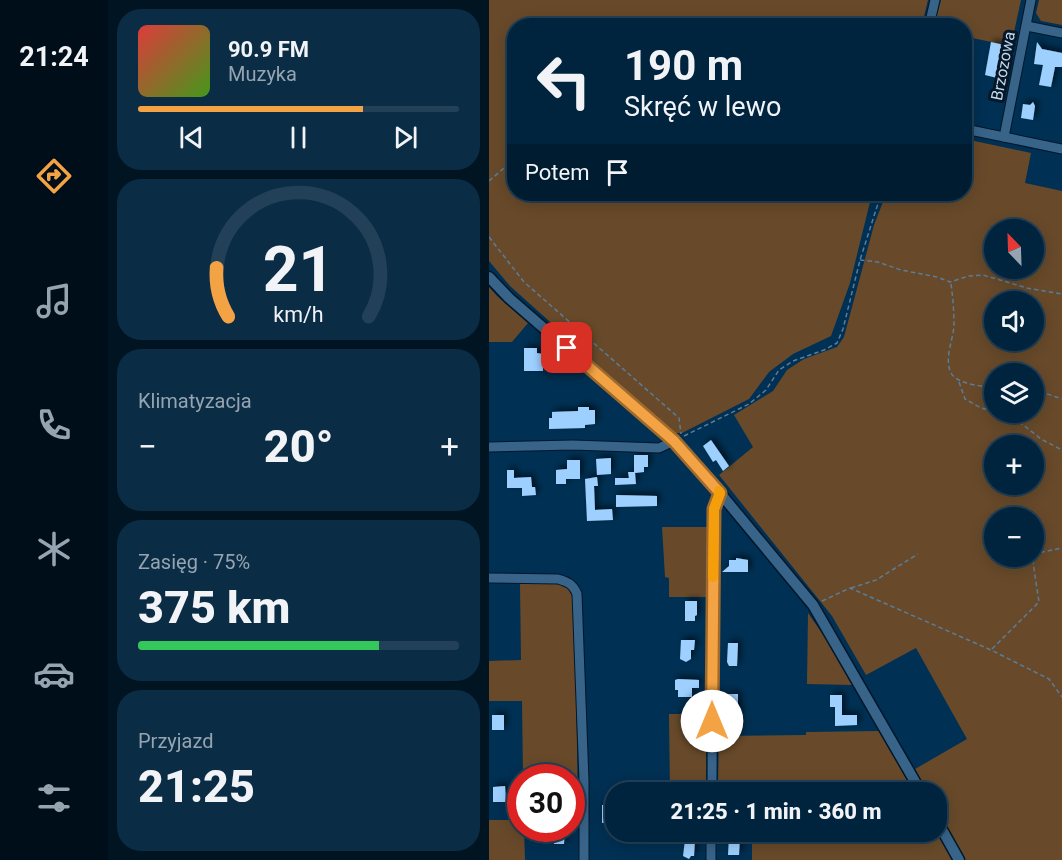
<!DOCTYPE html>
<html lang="pl">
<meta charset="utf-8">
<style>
:root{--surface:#00243e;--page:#0a2c45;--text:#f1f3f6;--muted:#95a4b0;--line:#224158;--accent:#f4a344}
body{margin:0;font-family:Roboto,sans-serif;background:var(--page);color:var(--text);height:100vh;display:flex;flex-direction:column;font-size:22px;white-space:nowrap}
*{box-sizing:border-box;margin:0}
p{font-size:20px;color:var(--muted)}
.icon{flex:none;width:33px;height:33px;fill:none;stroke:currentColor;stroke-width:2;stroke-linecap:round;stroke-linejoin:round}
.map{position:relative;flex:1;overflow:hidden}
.details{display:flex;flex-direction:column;gap:9px;padding:9px;background:#001422;width:381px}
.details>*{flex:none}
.top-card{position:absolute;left:18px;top:18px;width:465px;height:183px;border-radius:24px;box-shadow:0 3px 15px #0003,0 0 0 2px var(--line);background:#00243e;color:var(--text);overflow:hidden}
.needle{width:39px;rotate:337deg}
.fabs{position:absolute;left:495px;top:219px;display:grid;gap:12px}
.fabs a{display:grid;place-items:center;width:60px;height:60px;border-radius:50%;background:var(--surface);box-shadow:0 3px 15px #0003,0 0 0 2px var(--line);font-size:30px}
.speed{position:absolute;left:18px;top:764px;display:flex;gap:12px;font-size:30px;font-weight:700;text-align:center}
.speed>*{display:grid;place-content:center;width:78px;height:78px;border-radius:50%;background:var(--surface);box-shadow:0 3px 15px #0003,0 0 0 2px var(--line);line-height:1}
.speed .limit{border:9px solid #d22;background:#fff;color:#111}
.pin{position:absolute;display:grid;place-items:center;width:51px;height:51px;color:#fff;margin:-26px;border-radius:12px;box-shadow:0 3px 9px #0006}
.me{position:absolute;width:66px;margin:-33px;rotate:0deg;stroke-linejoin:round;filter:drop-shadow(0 0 4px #0008)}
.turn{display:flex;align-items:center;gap:21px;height:126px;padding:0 18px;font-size:27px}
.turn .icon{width:78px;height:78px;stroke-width:2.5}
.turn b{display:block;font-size:42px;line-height:51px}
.then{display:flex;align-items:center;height:57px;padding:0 18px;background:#0003;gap:12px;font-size:22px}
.big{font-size:45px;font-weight:800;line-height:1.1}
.details .widget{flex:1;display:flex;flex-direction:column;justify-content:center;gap:9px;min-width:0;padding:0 21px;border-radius:24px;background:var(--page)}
.details .dial{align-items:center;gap:0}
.dial svg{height:156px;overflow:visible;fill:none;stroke:var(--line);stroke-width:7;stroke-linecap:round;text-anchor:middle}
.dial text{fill:var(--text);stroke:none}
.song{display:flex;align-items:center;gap:18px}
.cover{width:72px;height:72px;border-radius:9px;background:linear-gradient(135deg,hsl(0 70% 55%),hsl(100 70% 35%))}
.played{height:6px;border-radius:3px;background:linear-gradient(90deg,var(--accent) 70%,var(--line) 70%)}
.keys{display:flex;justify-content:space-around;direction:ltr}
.heat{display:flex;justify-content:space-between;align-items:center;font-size:33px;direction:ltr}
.charge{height:9px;border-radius:4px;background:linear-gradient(90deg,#34c759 75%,var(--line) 0)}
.trip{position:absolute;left:116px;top:782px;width:342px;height:60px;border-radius:24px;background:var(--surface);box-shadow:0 3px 15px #0003,0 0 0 2px var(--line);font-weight:800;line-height:60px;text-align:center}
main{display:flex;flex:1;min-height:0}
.tab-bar{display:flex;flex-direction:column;width:108px;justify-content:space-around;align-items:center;background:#000e19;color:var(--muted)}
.tab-bar .icon{width:42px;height:42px}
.tab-bar .current{color:var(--accent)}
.tab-bar b{font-size:27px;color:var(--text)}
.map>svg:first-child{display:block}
</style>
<main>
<nav class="tab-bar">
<b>21:24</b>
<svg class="icon current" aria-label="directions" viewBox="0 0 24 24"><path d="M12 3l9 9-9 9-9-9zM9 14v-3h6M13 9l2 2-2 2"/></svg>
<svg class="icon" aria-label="music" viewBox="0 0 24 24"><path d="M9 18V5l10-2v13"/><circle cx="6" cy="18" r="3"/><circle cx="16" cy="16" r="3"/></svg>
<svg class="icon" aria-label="phone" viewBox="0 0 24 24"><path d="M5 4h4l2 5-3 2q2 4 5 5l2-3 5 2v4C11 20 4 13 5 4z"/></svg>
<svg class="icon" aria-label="climate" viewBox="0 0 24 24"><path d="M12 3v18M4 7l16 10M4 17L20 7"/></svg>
<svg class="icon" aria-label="car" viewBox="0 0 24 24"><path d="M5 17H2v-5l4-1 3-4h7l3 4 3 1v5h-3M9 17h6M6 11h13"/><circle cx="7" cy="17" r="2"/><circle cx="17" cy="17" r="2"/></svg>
<svg class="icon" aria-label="filters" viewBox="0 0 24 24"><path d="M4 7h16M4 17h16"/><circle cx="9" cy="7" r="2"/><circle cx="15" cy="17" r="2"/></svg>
</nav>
<section class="details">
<div class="widget">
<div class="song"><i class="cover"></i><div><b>90.9 FM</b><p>Muzyka</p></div></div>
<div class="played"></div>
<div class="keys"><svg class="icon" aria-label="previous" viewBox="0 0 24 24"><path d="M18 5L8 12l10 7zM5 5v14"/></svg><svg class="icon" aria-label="pause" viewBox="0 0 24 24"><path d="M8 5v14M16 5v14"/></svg><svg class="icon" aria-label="next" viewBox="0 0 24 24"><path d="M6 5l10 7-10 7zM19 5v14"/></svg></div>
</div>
<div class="widget dial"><svg viewBox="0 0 100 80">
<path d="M14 69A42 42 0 1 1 86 69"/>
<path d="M14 69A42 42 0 0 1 8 44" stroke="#f4a344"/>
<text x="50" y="56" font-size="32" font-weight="700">21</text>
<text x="50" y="72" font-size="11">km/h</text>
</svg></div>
<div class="widget"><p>Klimatyzacja</p>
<div class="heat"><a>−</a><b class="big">20°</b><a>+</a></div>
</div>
<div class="widget"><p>Zasięg · 75%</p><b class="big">375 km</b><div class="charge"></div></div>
<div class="widget"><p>Przyjazd</p><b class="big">21:25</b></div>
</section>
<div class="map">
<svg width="573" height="860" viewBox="0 0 573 860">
<defs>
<filter id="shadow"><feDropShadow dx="3" dy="-3" stdDeviation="3" flood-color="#0009"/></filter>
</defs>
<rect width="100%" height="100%" fill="#003053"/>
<g fill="#684a2a" fill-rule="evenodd">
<path d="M0,0h439l-6,25 -407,1v168h357l-22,89 -19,53 -38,18 -24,18 -20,27 -67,34h-8l-164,-147 -21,-25z"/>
<path d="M452,0h80l-10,46 -39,-8 -5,22 -2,-1v-33h-31z"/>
<path d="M550,0h23v25l-21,-4 -5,-8z"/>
<path d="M476,139l66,14 -6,30 37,8v669h-97l-29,-52v-16h-9l-12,-23 52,-30 -51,-91 -50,27 -34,-59 -113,-141 34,-28 -19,-32 39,-24 14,-21 17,-11 33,-12 7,-10 30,-112 12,-31h79zM506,230h38v38h-38zM506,302h38v38h-38zM506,374h38v38h-38zM506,446h38v38h-38zM506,518h38v38h-38z"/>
<path d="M0,287l8,9 31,27 -16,19h-23z"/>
<path d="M173,527h45v70h-38v-19l-4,-1z"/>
<path d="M78,583l8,10 3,230h-6l-1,-46h-48l-1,-76h-33v-40l32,-1 -1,-76z"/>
<path d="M319,613l30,43 15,29 -46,-1z"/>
<path d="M180,714h37v78h-36z"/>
<path d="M390,731l36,61h-163v-9l-34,1 1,-48 87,-1v-3z"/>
<path d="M0,820h31l1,8h3l1,32h-36z"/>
<path d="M447,829l17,31h-201v-29h184z"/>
</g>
<g fill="#9dd0ff" filter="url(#shadow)">
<path d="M502,42l13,3 -7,33 -12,-3z"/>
<path d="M548,42l5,7 20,4v14h-7l-4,20 -12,-2 4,-20 -9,-1z"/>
<path d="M544,102l2,4 -2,14 -12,-2 2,-14 7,1z"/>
<path d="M35,348h13v5l6,1v17h-19z"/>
<path d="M89,407h11v3h6v14l-10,1v3l-36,1v-11h3v-6l26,-1z"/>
<path d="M222,440l18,26 -6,5 -7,-11 -3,2 -10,-16z"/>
<path d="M145,455h14v12h-4v5l-9,1 1,11 -21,1v-7h14l-1,-6h6z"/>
<path d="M122,458v16l-14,1 -1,-16z"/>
<path d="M78,460h13v19h-14v5h-10v-14l11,-1z"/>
<path d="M18,470h7v8l17,-1 1,10h3l1,8 -14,1v-8h-15z"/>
<path d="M108,477l1,9h-4l1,24 17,-1 1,11 -26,1 -2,-42z"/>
<path d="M127,495l41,1v10l-41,1z"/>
<path d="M247,558l12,2v12h-26l7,-6v-6h7z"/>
<path d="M196,601h12v14l-2,1v5h-10z"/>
<path d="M192,640h14l-1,10h-3v9l-5,3 -6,-3z"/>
<path d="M239,643h10l-1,23h-8l-2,-4z"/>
<path d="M189,679l21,1v8h-7v9h-14v-7h-3v-10z"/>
<path d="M239,694h10v20h-11z"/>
<path d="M341,695h12v20h15v10l-22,1v-19h-5z"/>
<rect x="3" y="715" width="12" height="15"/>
<path d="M16,786l1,16h-13v-15z"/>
<rect x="113" y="805" width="10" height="18"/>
<path d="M76,829l-1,15h-10l-3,-14z"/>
<path d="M240,836h11l-1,19h-11z"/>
<path d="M196,840h10l-1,16h-3l-2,3 -6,-3z"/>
</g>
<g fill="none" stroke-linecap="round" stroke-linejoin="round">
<defs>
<g id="minor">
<path d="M440,26l6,-26"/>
<path d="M538,26l35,7"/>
<path d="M476,129l97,20"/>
<path d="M515,137l27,-137"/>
<path d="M0,447l84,-2 86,3 15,-7"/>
<path d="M0,578l69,1c10,3 15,5 19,15l7,187v79"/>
<path d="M223,792l1,-283 7,-16"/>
<path d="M222,860v-29"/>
</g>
<g id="tertiary">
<path d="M0,277l20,21 165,143 46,52 93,112 108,187"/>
<path d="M447,819l23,41"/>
</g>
</defs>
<use href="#minor" stroke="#02172a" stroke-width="11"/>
<use href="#tertiary" stroke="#02172a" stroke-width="13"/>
<g stroke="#597d9a" stroke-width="1.5" stroke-dasharray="4.5 3" stroke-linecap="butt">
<path d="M0,181l15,-13"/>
<path d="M0,237l35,45 155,136 2,16"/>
<path d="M371,260l18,2 23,8 36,7 13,5 19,-6 14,-1 44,13 35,6"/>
<path d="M462,284c2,14 3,28 3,42 -1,14 -10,33 -3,47 6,11 32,14 44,14"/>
<path d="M470,382l6,17 16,9 14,3"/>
<path d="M544,389l29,10"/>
<path d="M510,412l13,4 29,23 21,11"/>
<path d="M195,436l65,-32 17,-14 13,-20 14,-9 31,-11 13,-7 6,-14 17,-69 21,-66"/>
<path d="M544,554l29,-6"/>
<path d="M362,588l25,-8 42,-26"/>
<path d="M333,601l28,-13 141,62 58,29 13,18"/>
<path d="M503,649l47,-47 -7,-46"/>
</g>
<use href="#minor" stroke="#38648a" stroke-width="9"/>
<use href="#tertiary" stroke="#38648a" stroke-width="10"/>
</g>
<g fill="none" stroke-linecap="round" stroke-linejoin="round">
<defs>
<path id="route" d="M78,348l107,93 46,52 -6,16 -2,212"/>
</defs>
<use href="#route" stroke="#9f6a2c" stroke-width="15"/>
<use href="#route" stroke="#f4a344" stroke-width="10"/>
<path stroke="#f59e0b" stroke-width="10" d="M224,577l1,-68 6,-16 -1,-2"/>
</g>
<g text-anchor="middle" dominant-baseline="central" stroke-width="6" stroke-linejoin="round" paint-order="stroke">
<g font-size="16" fill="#c1d8ee" stroke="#061727">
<text transform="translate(514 66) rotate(-79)">Brzozowa</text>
</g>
</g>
</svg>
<div class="fabs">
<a><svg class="needle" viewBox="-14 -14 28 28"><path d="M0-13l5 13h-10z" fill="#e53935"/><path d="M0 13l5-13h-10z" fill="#95a4b0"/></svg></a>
<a><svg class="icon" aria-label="sound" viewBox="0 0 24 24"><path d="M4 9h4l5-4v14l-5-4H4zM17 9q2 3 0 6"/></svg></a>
<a><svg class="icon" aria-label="layers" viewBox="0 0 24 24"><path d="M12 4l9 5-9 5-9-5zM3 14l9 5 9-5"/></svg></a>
<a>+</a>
<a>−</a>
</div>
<div class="speed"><div class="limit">30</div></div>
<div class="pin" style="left:78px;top:348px;background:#d93025"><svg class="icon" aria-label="arrive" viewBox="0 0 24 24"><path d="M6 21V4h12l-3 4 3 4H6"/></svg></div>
<svg class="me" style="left:223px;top:721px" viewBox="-20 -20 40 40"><circle r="19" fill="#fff"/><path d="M0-13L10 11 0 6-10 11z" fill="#f4a344"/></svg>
<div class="trip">21:25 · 1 min · 360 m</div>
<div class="top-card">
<div class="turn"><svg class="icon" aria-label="left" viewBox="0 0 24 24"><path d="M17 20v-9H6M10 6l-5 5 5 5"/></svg><div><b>190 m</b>Skręć w lewo</div></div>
<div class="then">Potem<svg class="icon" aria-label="arrive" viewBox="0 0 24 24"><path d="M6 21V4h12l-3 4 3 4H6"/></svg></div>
</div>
</div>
</main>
